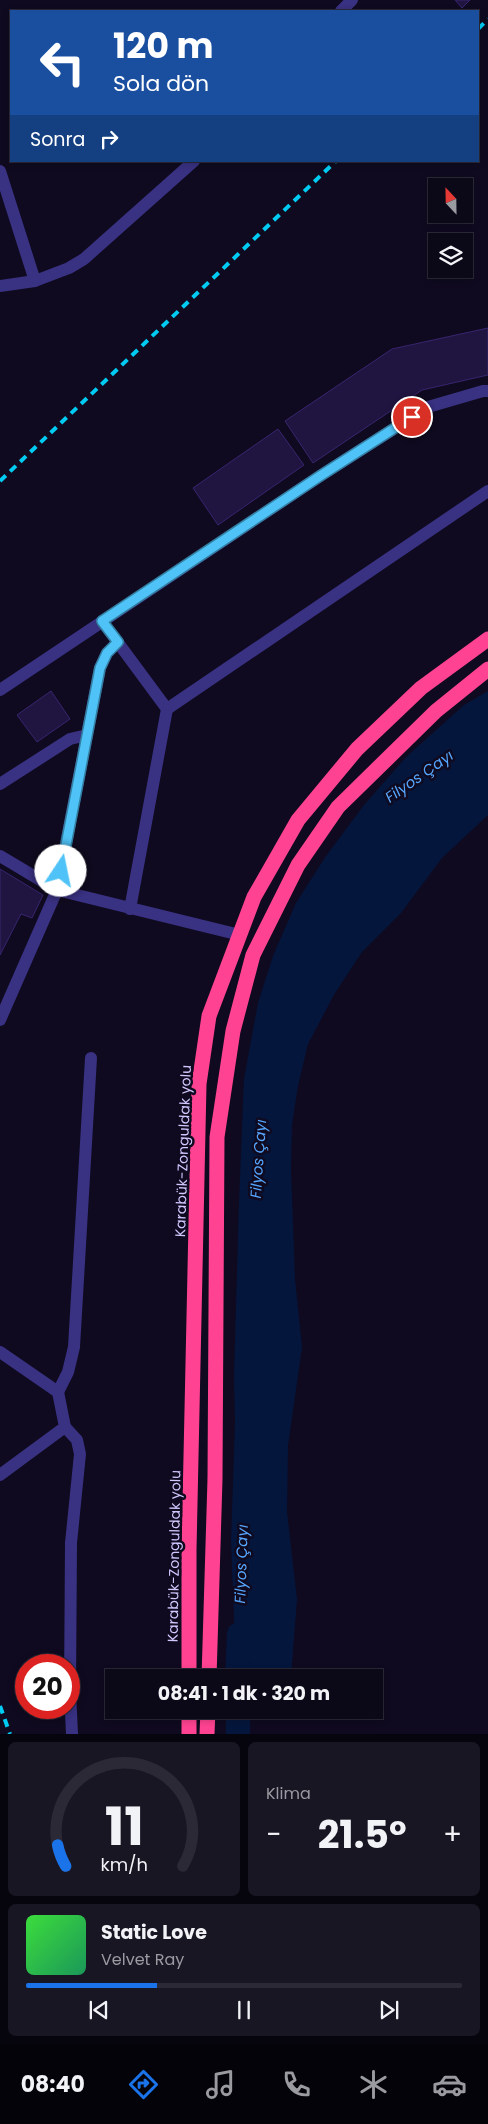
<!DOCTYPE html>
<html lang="tr">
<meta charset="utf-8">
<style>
:root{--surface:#0b0817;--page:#191624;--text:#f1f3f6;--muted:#9a9aa1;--line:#2b2936;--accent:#1a73e8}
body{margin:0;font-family:Poppins,sans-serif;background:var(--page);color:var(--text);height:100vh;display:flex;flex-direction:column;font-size:19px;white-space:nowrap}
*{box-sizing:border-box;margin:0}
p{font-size:16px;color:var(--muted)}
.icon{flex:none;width:28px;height:28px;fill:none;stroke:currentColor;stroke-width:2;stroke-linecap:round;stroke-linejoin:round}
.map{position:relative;height:1734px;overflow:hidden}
.side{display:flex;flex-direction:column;gap:8px;padding:8px;background:#06040d;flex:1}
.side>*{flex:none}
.top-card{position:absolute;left:10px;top:10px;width:469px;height:152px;border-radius:0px;box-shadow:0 2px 8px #0003,0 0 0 1px var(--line);background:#1a4fa0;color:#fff;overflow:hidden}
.needle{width:32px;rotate:338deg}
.controls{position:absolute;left:428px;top:178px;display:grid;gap:10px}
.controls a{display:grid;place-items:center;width:45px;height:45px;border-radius:0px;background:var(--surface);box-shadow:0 2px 8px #0003,0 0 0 1px var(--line);font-size:25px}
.speed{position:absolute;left:15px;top:1654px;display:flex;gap:10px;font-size:25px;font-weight:700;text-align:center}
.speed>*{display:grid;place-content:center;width:65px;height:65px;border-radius:50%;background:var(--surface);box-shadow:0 2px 8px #0003,0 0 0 1px var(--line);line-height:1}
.speed .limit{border:8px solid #d22;background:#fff;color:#111}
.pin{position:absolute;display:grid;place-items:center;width:42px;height:42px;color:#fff;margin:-21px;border:2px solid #fff;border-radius:50%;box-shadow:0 1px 5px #0007}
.me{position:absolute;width:55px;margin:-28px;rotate:11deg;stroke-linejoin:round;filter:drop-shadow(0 0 4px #0008)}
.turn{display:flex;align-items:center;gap:18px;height:105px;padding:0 20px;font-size:22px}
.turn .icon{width:65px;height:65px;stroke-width:2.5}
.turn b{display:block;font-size:35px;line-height:42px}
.then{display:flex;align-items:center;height:48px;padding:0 20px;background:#0003;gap:10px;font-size:19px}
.big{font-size:38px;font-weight:700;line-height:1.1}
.side .tile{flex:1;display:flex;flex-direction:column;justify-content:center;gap:8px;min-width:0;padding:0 18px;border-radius:8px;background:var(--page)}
.side .dial{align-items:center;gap:0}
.dial svg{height:130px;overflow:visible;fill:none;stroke:var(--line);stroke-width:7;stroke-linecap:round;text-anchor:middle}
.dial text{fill:var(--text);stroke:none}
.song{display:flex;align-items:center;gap:15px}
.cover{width:60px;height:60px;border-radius:8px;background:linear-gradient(135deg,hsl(120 70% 55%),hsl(150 70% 35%))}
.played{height:5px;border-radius:2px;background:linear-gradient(90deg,var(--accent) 30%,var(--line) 30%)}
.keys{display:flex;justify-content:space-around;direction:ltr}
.heat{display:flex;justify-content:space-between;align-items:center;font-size:28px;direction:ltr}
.side .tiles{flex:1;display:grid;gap:8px;grid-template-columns:1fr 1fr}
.tile:last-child{grid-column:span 2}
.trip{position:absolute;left:105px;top:1669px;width:278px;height:50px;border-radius:0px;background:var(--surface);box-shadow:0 2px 8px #0003,0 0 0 1px var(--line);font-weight:700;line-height:50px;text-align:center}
.dock{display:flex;height:80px;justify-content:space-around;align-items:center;background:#040309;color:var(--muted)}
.dock .icon{width:35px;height:35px}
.dock .current{color:var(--accent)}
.dock b{font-size:22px;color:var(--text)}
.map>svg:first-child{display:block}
</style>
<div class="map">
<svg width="488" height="1734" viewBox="0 0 488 1734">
<rect width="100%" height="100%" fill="#0f0a1f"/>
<path fill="#05163d" d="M488,691v124l-46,43 -41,55 -39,39 -27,41 -27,51 -10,42 -6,39 -1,45 4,109 7,68 -14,99 -1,66 10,87 -6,78h-14l-41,-11 -5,-125 4,-118 -1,-46 5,-175 5,-123 14,-76 15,-47 23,-53 30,-47 38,-51 42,-48 58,-52z"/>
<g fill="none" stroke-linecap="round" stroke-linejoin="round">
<g stroke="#05163d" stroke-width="24">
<path d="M237,1678l2,-44"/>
<path d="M238,1710v24"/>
</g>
</g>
<g fill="#201541" stroke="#38256f">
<path d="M455,0h15l-8,8z"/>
<path d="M488,328v47l-66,15 -109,73 -28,-42 107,-72z"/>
<path d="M278,429l26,36 -86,60 -25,-37z"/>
<path d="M51,691l19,28 -33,23 -20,-27z"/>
<path d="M0,869l43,26 -11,23 -11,-4 -21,41z"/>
</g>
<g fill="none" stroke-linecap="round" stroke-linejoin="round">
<g stroke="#393182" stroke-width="12">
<path d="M341,11l11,-11"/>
<path d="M0,171l35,110 34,-13 15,-9 110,-98"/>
<path d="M0,286l35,-5"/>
<path d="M102,621l65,88 -37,200"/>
<path d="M118,642l-11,11 -7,15 -43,222 183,45"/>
<path d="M0,690l320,-214 108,-69 55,-16h5"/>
<path d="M167,709l321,-218"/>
<path d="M0,784l70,-45 17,-4"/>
<path d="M0,856l57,34 -57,130"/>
<path d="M0,1352l58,40 7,35 -65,48"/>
<path d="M58,1392l10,-20 6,-25 17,-289"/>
<path d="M65,1427l12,13 3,14 -9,89 -1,148 2,43"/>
</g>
<g stroke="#ff4392" stroke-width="15">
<path d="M189,1678v-128l10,-466 10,-68 45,-119 44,-77 59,-71 64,-61 67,-49"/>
<path d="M209,1678l6,-199 2,-342 16,-106 20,-76 45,-90 40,-58 98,-96 52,-42"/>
<path d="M189,1734v-24"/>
<path d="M207,1734l1,-24"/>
</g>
<g stroke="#00ccf3" stroke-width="4" stroke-dasharray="8 6" stroke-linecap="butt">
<path d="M478,29l10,-10"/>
<path d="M0,481l336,-320"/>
<path d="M0,1706l10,28"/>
</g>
</g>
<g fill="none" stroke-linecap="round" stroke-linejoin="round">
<defs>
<path id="route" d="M61,871l39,-203 7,-15 11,-11 -16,-21 218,-145 92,-59"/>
</defs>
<use href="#route" stroke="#337fa1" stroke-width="12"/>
<use href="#route" stroke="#4fc3f7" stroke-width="9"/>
</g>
<g text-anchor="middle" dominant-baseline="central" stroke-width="5" stroke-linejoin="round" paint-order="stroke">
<g font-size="14" fill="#d1c8ff" stroke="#0f0a1f">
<text transform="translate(183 1151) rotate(-88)">Karabük-Zonguldak yolu</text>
<text transform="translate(174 1556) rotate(-89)">Karabük-Zonguldak yolu</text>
</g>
<g font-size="15" font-style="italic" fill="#56a6ff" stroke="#0f0a1f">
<text transform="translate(419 776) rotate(-35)">Filyos Çayı</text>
<text transform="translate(258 1159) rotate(-86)">Filyos Çayı</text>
<text transform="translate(241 1564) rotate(-88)">Filyos Çayı</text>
</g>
</g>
</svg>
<div class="controls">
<a><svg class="needle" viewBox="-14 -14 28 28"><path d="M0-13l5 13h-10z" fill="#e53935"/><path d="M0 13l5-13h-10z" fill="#9a9aa1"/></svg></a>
<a><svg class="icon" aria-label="layers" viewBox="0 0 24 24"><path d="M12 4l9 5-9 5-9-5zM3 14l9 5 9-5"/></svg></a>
</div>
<div class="speed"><div class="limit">20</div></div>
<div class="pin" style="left:412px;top:417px;background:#d93025"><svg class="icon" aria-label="arrive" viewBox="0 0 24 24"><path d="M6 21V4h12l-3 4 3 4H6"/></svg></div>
<svg class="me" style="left:61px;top:871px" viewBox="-20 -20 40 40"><circle r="19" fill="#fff"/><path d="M0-13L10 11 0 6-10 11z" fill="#4fc3f7"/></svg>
<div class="trip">08:41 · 1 dk · 320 m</div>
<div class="top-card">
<div class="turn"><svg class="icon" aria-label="left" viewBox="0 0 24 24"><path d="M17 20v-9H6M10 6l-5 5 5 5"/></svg><div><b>120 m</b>Sola dön</div></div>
<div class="then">Sonra<svg class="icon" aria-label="right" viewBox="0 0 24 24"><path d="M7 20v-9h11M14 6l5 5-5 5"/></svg></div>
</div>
</div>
<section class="side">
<div class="tiles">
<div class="tile dial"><svg viewBox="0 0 100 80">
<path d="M14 69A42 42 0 1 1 86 69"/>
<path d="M14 69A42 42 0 0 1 9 56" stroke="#1a73e8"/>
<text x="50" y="56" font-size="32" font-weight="700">11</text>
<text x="50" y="72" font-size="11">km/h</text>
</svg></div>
<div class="tile"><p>Klima</p>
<div class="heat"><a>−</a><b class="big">21.5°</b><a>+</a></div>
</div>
<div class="tile">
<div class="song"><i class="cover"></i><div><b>Static Love</b><p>Velvet Ray</p></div></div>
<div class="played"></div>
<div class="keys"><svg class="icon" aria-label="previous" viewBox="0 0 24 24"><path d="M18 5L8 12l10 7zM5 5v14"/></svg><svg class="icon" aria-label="pause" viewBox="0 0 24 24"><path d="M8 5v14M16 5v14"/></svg><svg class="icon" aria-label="next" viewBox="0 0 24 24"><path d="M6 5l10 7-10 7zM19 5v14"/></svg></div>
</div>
</div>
</section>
<nav class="dock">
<b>08:40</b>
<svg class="icon current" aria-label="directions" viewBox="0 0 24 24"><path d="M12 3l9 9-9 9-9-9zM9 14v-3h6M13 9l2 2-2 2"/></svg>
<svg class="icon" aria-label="music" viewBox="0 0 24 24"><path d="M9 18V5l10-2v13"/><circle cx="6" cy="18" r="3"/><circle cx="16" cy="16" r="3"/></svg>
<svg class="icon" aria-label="phone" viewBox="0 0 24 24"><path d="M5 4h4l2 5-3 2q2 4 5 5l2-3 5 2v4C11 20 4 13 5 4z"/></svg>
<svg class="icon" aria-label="climate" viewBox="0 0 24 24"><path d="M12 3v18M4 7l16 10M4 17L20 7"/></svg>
<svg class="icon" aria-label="car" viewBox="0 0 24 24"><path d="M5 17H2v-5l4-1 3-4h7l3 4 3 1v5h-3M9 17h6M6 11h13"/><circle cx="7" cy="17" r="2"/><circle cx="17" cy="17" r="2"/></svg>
</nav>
